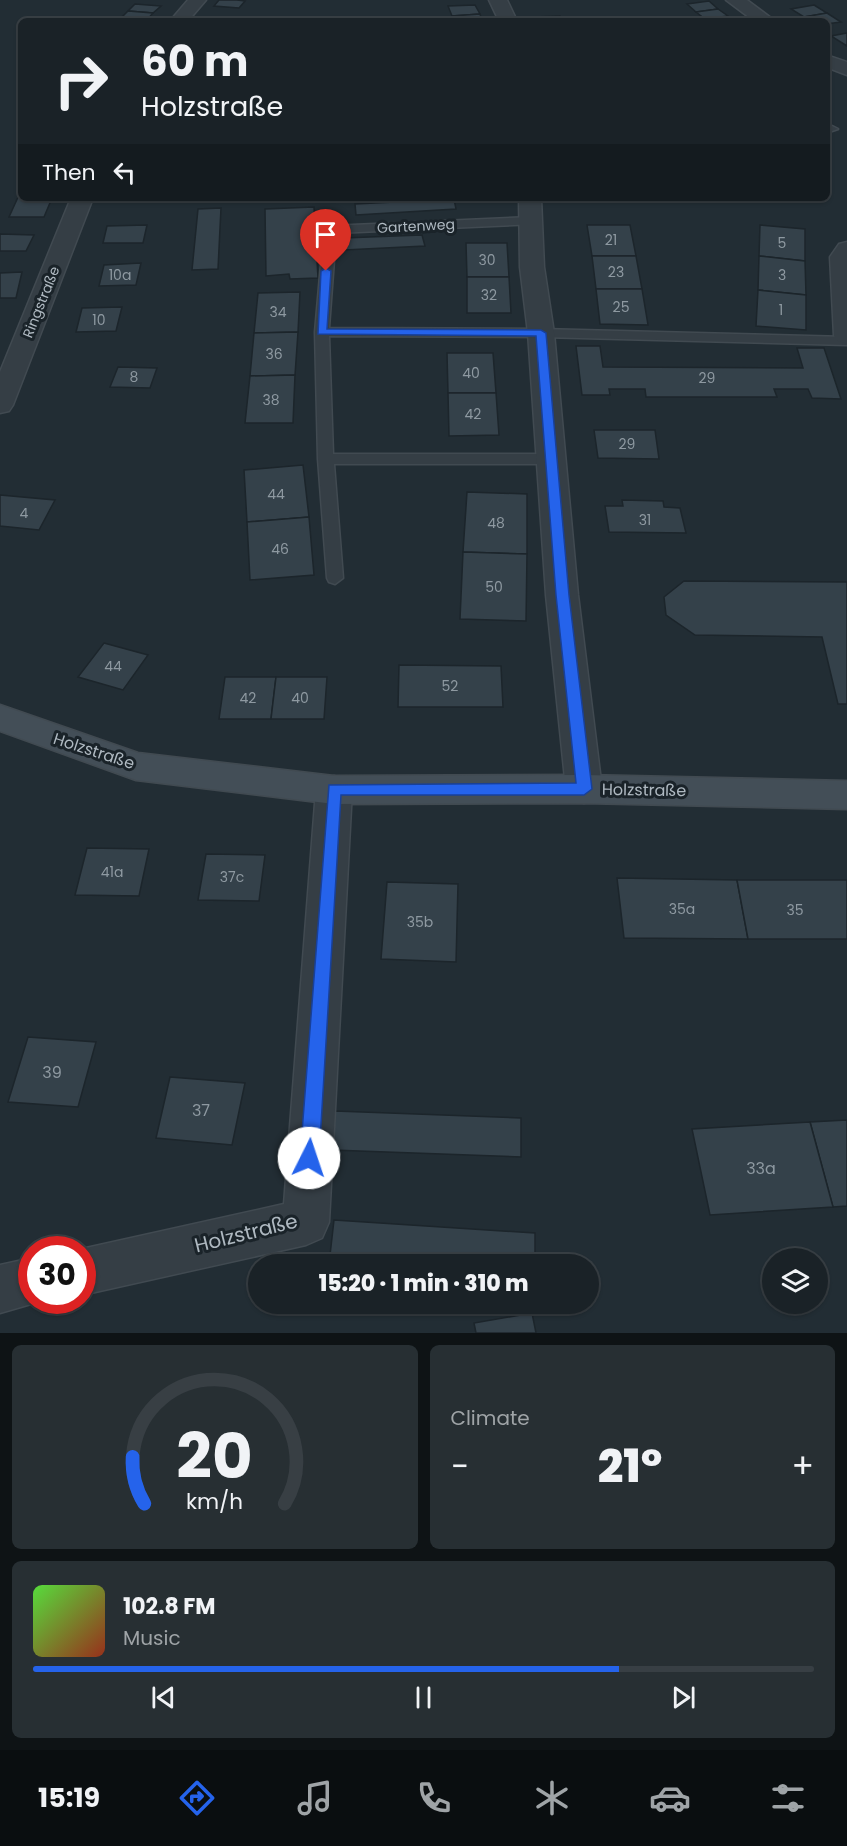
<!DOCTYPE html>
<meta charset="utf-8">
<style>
:root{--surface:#1a2227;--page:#272f33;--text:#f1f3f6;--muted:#9fa4a7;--line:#383f44;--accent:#2563eb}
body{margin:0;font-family:Poppins,sans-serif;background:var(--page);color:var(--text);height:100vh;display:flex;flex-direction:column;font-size:22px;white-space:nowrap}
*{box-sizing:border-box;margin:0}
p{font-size:20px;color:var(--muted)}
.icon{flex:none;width:33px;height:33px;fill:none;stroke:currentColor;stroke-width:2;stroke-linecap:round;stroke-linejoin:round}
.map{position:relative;height:1333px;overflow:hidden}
.sheet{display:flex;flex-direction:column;gap:12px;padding:12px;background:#0e1315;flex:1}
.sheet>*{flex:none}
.hud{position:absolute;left:18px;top:18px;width:812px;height:183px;border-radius:9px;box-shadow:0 2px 4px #0004,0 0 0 2px var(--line);background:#1a2227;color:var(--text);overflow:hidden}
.controls{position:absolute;left:762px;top:1248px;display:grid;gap:12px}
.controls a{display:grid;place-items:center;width:66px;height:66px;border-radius:50%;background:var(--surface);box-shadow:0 2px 4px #0004,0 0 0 2px var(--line);font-size:30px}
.speed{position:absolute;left:18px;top:1236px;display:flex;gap:12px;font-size:30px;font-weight:700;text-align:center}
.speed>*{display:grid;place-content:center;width:78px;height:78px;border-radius:50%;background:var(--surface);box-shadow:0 2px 4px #0004,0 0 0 2px var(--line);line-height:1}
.speed .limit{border:9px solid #d22;background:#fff;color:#111}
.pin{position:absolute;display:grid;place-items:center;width:51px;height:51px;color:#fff;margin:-62px -26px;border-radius:50% 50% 50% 0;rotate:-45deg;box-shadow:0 0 6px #0007}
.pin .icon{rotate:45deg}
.me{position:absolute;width:66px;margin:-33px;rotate:4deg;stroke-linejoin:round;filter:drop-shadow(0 0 4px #0008)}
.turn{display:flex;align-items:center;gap:21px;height:126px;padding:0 24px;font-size:27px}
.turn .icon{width:78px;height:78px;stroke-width:2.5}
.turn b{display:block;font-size:42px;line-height:51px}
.then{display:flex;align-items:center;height:57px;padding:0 24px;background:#0003;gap:12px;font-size:22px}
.big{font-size:45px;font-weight:800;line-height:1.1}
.sheet .widget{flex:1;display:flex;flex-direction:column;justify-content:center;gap:9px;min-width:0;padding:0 21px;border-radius:9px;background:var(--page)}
.sheet .dial{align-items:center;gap:0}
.dial svg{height:156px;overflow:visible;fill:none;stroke:var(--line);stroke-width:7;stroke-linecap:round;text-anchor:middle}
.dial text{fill:var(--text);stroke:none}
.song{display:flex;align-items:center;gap:18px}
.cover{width:72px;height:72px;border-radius:9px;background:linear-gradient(135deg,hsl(110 70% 55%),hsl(10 70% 35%))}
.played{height:6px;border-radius:3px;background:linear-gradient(90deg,var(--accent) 75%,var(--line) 75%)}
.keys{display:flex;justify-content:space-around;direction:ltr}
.heat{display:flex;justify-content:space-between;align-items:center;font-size:33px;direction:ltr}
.sheet .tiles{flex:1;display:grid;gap:12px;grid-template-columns:1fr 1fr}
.widget:last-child{grid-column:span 2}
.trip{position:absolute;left:248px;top:1254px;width:351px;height:60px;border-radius:30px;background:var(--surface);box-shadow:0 2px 4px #0004,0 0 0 2px var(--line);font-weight:800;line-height:60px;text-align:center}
.tabs{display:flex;height:96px;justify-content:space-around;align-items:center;background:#0a0e10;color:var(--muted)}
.tabs .icon{width:42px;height:42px}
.tabs .selected{color:var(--accent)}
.tabs b{font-size:27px;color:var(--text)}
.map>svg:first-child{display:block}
</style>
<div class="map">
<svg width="847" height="1333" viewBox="0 0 847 1333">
<rect width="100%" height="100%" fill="#222d34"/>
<g fill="#34414a" stroke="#1c252b" stroke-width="1.5">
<path d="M219,0h18l8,1 -6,7 -25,-2z"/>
<path d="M709,1l9,8 -22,3 -9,-8z"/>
<path d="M135,4l26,2 -8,7 -25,-2z"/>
<path d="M475,5l5,9 -28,2 -4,-10z"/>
<path d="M814,5l13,8 -23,4 -13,-8z"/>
<path d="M718,9l10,7 -23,3 -9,-7z"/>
<path d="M128,11l25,2 -7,8 -26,-2z"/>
<path d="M827,13l14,9 -15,2v-3h-17l-5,-4z"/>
<path d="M480,14l2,7h-28l-2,-5z"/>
<path d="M560,16l2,5h-26l-1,-4z"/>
<path d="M847,33v13l-16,-10z"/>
<path d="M19,195l2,3h31l-8,19h-35z"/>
<path d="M454,199l2,10 -100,6 -1,-11z"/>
<path d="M314,207l4,71 -28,1 -1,-5 -23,2 -1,-67z"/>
<path d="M221,208l-3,61 -26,1 6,-61z"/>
<path d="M147,225l-4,18h-40l4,-17z"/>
<path d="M587,225h43l6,31h-44z"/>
<path d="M760,225l45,4v32l-46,-5z"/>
<path d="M0,234l34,1 -8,16h-26z"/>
<path d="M422,235l3,11 -81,4 -1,-12z"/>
<path d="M466,243h41l2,34h-42z"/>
<path d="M592,256h44l6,33h-46z"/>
<path d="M759,256l46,5 1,34 -48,-5z"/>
<path d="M141,263l-5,22 -37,1 5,-21z"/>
<path d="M22,272l-6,26h-16v-25z"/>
<path d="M467,277h42l2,36h-44z"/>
<path d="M596,289h46l6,36 -48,-1z"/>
<path d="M758,290l48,5v35l-50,-4z"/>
<path d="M300,292l-2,40 -44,1 4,-40z"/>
<path d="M122,307l-6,24 -40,1 6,-24z"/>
<path d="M298,332l-3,43 -45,1 4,-43z"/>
<path d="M576,346h24l3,21 200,1 -6,-20h27l17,51 -29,-1 -4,-9h-34l3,8h-131l-1,-8h-36l1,6h-28z"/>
<path d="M447,353h46l3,40h-48z"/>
<path d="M118,367l39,1 -7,20 -40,-1z"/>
<path d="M295,375l-2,48h-48l5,-47z"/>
<path d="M448,393h48l3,42 -50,1z"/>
<path d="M594,430h61l4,29 -61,-1z"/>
<path d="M303,465l6,52 -62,5 -3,-52z"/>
<path d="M467,492l60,2v60l-64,-2z"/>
<path d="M0,495l55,5 -16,30 -39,-4z"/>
<path d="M622,500l41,1 1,6 16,1 6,25 -77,-1 -4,-26h18z"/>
<path d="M309,517l5,58 -64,5 -3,-58z"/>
<path d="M463,552l64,2 -1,67 -66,-2z"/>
<path d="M684,581l163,1v122h-9l-16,-67 -127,-2 -29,-20 -2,-18z"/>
<path d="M104,643l44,12 -25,35 -45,-13z"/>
<path d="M399,665l102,1 2,41h-105z"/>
<path d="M225,677h51l-5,42h-52z"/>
<path d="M276,677h51l-3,42h-53z"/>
<path d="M87,848l62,1 -10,47 -64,-1z"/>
<path d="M206,854l59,1 -6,46 -61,-1z"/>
<path d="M617,878l120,2 11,59 -124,-1z"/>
<path d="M737,880h110v59h-99z"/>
<path d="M387,882l71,2 -2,78 -75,-3z"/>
<path d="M28,1037l68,5 -18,65 -70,-5z"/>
<path d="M170,1077l75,6 -13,62 -76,-7z"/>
<path d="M335,1111l186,7v39l-189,-7z"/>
<path d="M847,1120v86l-14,1 -23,-85z"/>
<path d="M810,1122l23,85 -123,8 -18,-86z"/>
<path d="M334,1220l201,13v31h-206z"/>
<path d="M532,1313l4,20h-60l-2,-10z"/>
</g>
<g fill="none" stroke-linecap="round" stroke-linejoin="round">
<defs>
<g id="lane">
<path d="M826,127l6,-1 6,3 -12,4z"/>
<path d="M532,217l6,4 -2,3 -200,9 -7,95 212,1 306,8v8l-306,-8 -212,-1 4,118h219l8,5 -8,5h-218l9,114 -8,6 -6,-2 -2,-4 -9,-119 -3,-127 9,-102 6,-4z"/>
</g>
<g id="street">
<path d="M188,0h18l-18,21h-18z"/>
<path d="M489,0h18l10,21h-18z"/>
<path d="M726,0h21l28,21h-21z"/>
<path d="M826,55l21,7v13l-21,-8z"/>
<path d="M71,198h22l-80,207 -4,6 -9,2v-41z"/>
<path d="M519,198h22l3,69 10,66 24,262 24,194 -5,10 -13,4 -13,-4 -5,-10 -20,-194 -18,-262 -8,-66z"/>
<path d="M847,242v102l-9,-3 -4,-5 -4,-79 9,-13z"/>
<path d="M334,776l13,4 5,10 -23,432 -7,16 -16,7 -224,50v-45h-5l207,-46 32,-414 5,-10z"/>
<path d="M32,1258v42h13l-45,13v-48z"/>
</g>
<path id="secondary" d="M0,705l138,48 196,23 250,-1 263,6v28l-263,-6 -250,1 -198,-24 -136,-49z"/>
</defs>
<use href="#lane" stroke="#414a51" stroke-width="3"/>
<use href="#street" stroke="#414a51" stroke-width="3"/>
<use href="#secondary" stroke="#414a51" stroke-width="3"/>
<use href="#lane" fill="#353e45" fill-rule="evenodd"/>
<use href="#street" fill="#353e45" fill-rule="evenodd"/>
<use href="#secondary" fill="#434e57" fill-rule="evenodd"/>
</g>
<path fill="#2563eb" stroke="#184099" stroke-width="1.5" d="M326,268l5,3 -4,58 214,1 5,3 23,262 23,194 -8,6h-243l-22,363 -3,6 -7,3 -6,-3 -3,-6 29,-373 247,-2 -20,-188 -20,-259 -218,-2 3,-63z"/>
<g text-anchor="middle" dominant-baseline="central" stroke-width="6" stroke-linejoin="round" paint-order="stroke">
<g font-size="14" fill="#afb9c1" stroke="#1a2329">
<text transform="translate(416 226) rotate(-3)">Gartenweg</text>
<text transform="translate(41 302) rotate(-68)">Ringstraße</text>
</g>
<g font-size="14" fill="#8e99a1">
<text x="611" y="240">21</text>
<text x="782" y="243">5</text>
<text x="487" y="260">30</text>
<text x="616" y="272">23</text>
<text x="120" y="275">10a</text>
<text x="782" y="275">3</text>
<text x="489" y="295">32</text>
<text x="621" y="307">25</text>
<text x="781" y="310">1</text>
<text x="278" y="312">34</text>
<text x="99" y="320">10</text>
<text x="274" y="354">36</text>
<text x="471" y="373">40</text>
<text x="134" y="377">8</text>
<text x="707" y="378">29</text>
<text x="271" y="400">38</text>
<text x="473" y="414">42</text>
<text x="627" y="444">29</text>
<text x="276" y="494">44</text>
<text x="24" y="513">4</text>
<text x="645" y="520">31</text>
<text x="496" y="523">48</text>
<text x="280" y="549">46</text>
<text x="494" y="587">50</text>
<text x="113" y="666">44</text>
<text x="450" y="686">52</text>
<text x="248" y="698">42</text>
<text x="300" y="698">40</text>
<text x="112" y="872">41a</text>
<text x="232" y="877">37c</text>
<text x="682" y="909">35a</text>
<text x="795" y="910">35</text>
<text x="420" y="922">35b</text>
</g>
<g font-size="16" fill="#afb9c1" stroke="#1a2329">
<text transform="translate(94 751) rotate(18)">Holzstraße</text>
<text transform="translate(644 790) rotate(1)">Holzstraße</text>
</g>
<g font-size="16" fill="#8e99a1">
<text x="52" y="1072">39</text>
<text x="201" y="1110">37</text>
<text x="761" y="1168">33a</text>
</g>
<g font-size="20" fill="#afb9c1" stroke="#1a2329">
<text transform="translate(246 1233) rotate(-14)">Holzstraße</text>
</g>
</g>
</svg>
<div class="controls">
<a><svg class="icon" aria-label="layers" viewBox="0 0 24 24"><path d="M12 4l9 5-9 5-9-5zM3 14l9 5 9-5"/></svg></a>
</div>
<div class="speed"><div class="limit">30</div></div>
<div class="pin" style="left:326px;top:271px;background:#d93025"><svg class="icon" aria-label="arrive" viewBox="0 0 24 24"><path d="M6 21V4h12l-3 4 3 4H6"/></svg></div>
<svg class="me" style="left:309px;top:1158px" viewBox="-20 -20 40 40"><circle r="19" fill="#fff"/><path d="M0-13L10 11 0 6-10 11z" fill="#2563eb"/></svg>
<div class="trip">15:20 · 1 min · 310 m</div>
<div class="hud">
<div class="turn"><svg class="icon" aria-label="right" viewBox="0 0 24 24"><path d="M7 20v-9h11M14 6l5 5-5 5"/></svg><div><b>60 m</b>Holzstraße</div></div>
<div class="then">Then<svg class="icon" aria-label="left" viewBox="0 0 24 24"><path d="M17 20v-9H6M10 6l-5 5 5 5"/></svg></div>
</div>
</div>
<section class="sheet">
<div class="tiles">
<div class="widget dial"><svg viewBox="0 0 100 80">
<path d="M14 69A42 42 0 1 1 86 69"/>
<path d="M14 69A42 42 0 0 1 8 45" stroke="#2563eb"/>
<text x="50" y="56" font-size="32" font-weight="700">20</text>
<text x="50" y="72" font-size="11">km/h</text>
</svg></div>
<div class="widget"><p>Climate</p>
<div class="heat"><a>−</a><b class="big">21°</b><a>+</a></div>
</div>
<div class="widget">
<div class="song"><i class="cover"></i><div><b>102.8 FM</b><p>Music</p></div></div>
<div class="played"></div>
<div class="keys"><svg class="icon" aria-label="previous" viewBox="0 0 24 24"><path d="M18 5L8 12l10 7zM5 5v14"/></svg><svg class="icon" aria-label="pause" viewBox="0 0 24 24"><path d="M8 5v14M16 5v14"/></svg><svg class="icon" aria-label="next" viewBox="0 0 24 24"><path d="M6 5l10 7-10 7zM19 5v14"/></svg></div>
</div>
</div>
</section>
<nav class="tabs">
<b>15:19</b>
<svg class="icon selected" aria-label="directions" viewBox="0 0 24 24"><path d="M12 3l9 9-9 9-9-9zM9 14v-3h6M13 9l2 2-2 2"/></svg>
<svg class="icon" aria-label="music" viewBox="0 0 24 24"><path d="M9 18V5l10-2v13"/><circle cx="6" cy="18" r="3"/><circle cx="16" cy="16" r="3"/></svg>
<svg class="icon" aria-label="phone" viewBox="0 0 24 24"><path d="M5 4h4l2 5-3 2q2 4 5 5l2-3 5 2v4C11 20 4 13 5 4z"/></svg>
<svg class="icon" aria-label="climate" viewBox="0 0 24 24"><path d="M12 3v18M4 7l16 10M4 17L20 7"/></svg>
<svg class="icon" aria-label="car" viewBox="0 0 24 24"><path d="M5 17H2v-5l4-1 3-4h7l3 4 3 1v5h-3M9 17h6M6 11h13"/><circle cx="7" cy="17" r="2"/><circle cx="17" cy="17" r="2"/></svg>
<svg class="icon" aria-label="filters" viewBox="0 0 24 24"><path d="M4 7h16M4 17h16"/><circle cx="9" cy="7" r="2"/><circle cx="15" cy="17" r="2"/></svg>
</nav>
